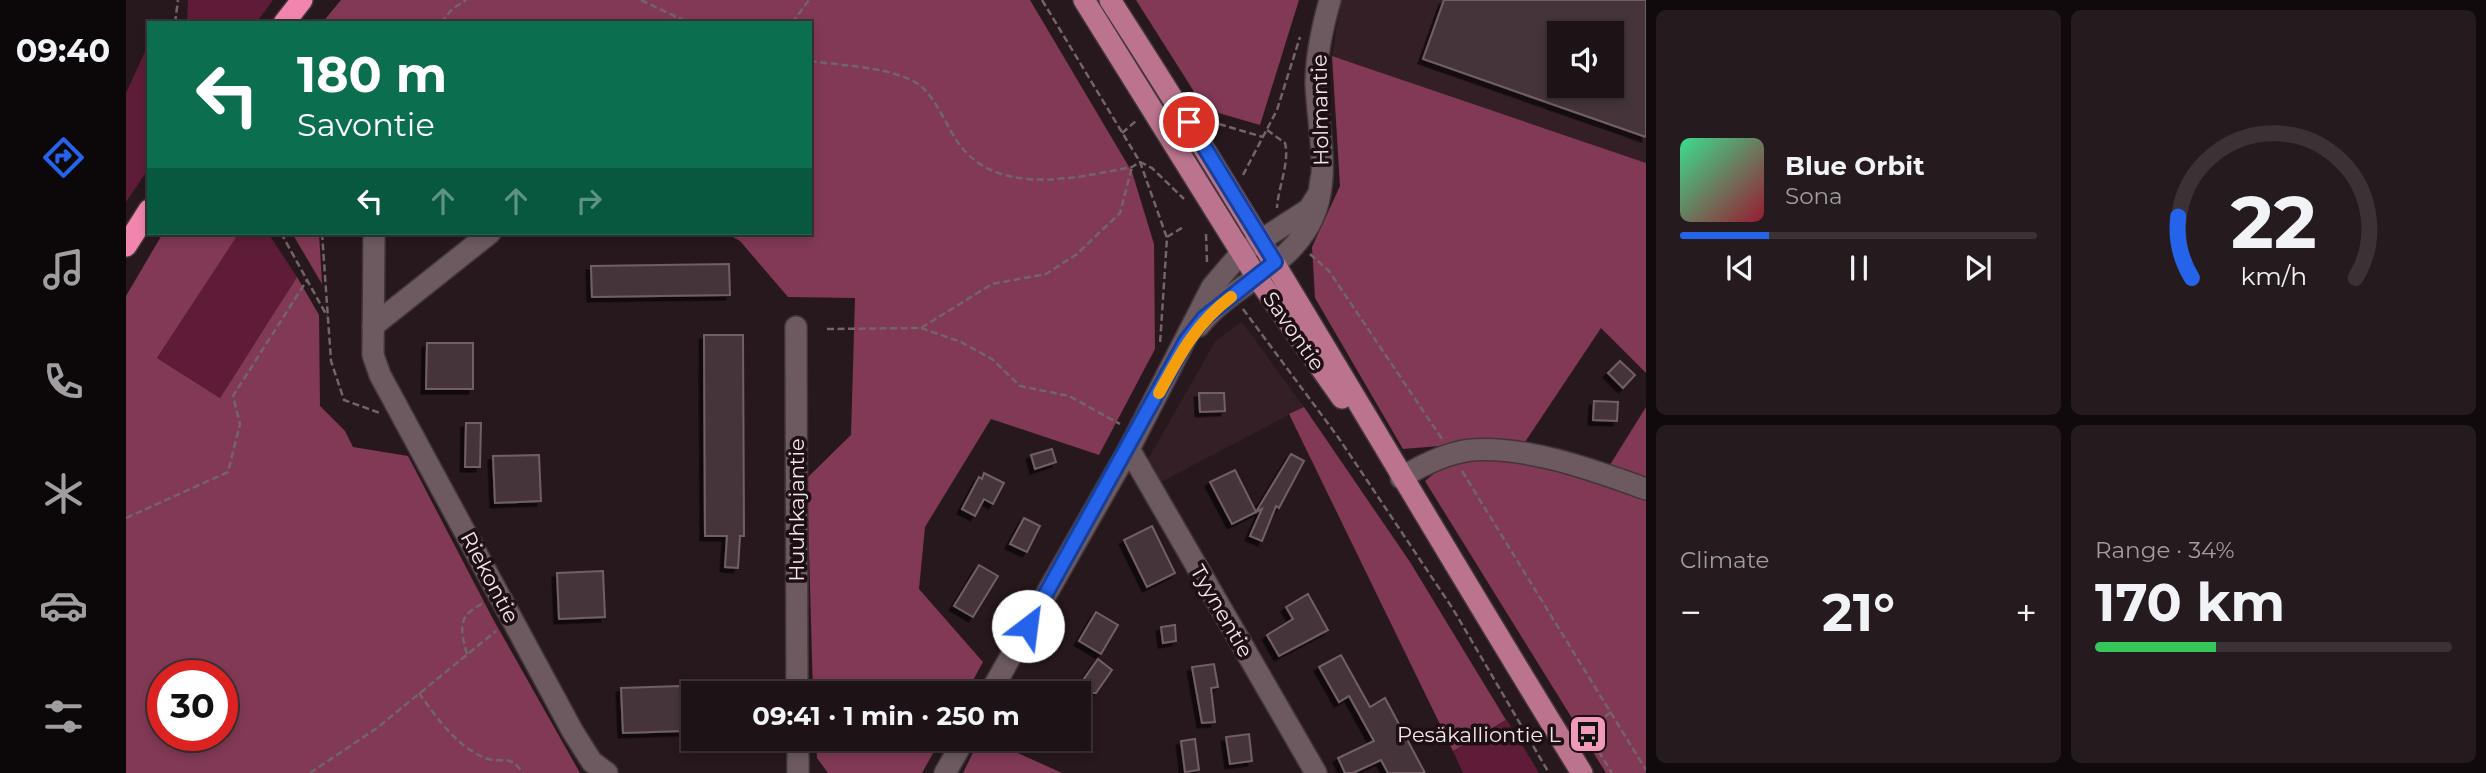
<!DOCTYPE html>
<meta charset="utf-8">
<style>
:root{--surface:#1d1216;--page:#251b1f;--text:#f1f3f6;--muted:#a09ea1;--line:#3b3235;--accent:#2563eb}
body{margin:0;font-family:Montserrat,sans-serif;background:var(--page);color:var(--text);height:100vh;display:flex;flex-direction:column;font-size:26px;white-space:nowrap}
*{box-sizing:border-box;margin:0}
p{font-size:23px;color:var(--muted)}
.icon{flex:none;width:38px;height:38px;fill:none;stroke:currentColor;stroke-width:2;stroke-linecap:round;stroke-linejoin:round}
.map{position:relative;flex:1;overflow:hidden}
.panel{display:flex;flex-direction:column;gap:10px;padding:10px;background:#100a0c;width:840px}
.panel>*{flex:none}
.guide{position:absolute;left:21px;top:21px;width:665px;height:214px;border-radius:0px;box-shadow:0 4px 10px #0003,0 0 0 2px var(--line);background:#0b6e4f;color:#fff;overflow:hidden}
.buttons{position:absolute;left:1421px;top:21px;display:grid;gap:14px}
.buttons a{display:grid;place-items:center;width:77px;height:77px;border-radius:0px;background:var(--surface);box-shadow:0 4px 10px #0003,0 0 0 2px var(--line);font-size:35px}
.speed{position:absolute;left:21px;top:660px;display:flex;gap:14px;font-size:35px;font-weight:700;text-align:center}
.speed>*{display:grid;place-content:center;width:91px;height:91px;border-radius:50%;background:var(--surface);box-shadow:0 4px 10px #0003,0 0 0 2px var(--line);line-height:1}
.speed .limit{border:10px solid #d22;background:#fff;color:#111}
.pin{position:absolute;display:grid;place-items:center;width:60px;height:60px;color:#fff;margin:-30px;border:4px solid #fff;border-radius:50%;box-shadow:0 2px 7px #0007}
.me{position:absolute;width:77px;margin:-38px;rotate:30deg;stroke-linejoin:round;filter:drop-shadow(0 0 5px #0008)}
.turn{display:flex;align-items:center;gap:24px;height:147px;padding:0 35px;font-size:32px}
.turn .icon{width:91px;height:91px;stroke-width:2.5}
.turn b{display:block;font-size:49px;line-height:60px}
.lanes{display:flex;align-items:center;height:66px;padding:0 35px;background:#0003;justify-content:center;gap:35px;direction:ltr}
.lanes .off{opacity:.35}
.big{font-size:52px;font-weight:700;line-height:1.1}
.panel .card{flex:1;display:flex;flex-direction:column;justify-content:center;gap:10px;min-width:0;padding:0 24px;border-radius:10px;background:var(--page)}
.panel .dial{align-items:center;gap:0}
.dial svg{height:182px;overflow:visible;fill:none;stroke:var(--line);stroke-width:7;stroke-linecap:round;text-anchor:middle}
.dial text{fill:var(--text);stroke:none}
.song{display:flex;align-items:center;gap:21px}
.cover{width:84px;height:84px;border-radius:10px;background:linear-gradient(135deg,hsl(150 70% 55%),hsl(350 70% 35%))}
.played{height:7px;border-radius:4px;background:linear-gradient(90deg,var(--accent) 25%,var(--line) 25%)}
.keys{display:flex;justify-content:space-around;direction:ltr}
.heat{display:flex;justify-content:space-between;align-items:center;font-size:38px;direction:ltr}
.charge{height:10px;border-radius:5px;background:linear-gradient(90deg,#34c759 34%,var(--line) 0)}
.panel .tiles{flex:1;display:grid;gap:10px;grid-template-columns:repeat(2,1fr)}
.trip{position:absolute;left:555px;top:681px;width:410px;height:70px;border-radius:0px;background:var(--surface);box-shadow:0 4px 10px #0003,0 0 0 2px var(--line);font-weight:700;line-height:70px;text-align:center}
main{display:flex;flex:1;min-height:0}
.tab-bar{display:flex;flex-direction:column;width:126px;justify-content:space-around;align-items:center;background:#0c0709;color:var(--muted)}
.tab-bar .icon{width:49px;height:49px}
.tab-bar .selected{color:var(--accent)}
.tab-bar b{font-size:32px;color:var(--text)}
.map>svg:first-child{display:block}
</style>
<main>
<nav class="tab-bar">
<b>09:40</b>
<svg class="icon selected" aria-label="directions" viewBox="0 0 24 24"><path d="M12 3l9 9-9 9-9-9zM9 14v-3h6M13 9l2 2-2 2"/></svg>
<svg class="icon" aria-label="music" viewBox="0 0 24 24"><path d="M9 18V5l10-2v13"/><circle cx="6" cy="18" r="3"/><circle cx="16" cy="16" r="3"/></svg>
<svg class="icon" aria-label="phone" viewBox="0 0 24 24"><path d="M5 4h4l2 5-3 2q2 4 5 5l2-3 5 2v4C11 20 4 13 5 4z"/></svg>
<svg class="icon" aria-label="climate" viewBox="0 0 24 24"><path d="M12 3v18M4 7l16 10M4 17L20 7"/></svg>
<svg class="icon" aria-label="car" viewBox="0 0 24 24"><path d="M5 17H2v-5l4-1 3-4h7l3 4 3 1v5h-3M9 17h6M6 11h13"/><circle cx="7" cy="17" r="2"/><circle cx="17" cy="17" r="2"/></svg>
<svg class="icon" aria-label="filters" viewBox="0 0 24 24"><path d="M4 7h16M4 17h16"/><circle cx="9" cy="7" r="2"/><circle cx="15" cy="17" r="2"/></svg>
</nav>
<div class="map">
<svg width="1520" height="773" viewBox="0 0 1520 773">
<defs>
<filter id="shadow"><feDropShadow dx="-4.5" dy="4.5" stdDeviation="0" flood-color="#0009"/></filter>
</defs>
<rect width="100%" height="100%" fill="#27181d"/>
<g fill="#341f27" fill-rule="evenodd">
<path d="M1215,0h305v163l-314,-107zM1433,33h53v53h-53z"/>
<path d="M1116,322l62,85 -143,75 -14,-21 69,-121z"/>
</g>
<g fill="#5f1c39">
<path d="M62,0h85l-17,23h-69z"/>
<path d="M23,43v125l-23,34v-109z"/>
<path d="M113,233h29l29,44 -77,121 -63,-40z"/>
<path d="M1381,720l32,53h-76l-10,-22z"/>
</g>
<g fill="#813955" fill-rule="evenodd">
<path d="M215,0h689l102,172 22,72 1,105 -56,106 -108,-36 -66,108 -6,62 64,73 -17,31h-153l-6,-215 44,-43 4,-137 -67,-1 -48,-56 -14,-8h84v-210h-488z"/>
<path d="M1010,0h163l-39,125 -55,-16z"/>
<path d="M1206,56l314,107v210l-45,-45 -80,120 -33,-6 -85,7 -88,-151 -3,-51 28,-61z"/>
<path d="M37,233h76l-82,125 63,40 77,-121 22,38 1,91 25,25 8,16 55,9 85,163 87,154h-454v-477zM37,676h59v59h-59z"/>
<path d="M166,233h27l3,51z"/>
<path d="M1178,407l106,155 96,158 -53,31 -164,-337z"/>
<path d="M1520,407v75l-38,-14z"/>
<path d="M1344,458c61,0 118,20 176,37v278h-40l-181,-292 20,-17z"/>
<path d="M854,738l7,1 75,34h-99z"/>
<path d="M690,739v-1l125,1 -19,34h-94l-11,-15z"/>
</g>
<g fill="#45353a" stroke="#725f65" stroke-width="2" fill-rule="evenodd" filter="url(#shadow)">
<path d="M1318,0h202v137l-223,-78zM1433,33h53v53h-53z"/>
<path d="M603,264l1,31 -138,2 -1,-31z"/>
<path d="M578,335h39l1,201h-4l-2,32 -13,-1 2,-31h-22z"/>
<path d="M301,343h46v46h-47z"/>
<path d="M1494,361l15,14 -12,13 -15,-15z"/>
<path d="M1073,393h25l1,18 -25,1z"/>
<path d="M1468,401l24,1 -1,19 -24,-1z"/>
<path d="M340,423h15l-1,44h-15z"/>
<path d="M926,449l4,13 -21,7 -4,-14z"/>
<path d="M1165,454l13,7 -25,47 -3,-2 -14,35 -12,-5 12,-27 -30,15 -22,-42 25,-12 21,42z"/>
<path d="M413,455l2,46 -46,2 -2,-47z"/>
<path d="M858,473l20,10 -11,21 -9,-5 -9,17 -13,-7 17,-32 3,2z"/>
<path d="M898,518l16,8 -13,26 -17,-8z"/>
<path d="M1026,526l23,47 -28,14 -23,-47z"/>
<path d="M853,565l19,11 -25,41 -19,-11z"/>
<path d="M477,571l2,46 -46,2 -2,-46z"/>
<path d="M1182,594l20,36 -49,26 -12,-21 26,-16 -7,-12z"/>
<path d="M970,612l22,13 -17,29 -22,-13z"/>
<path d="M1049,625l1,16 -13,2 -2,-16z"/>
<path d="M1215,655l29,52 15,-9 40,75h-37l-7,-13 -28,13h-8l-7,-15 36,-17 -25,-45 -10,6 -20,-35z"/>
<path d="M972,659l14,11 -16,23h-22z"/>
<path d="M1088,664l4,23 -7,1 4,34 -13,1 -10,-56z"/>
<path d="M554,686l3,45 -60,2 -2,-45z"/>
<path d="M1123,734l3,27 -22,3 -4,-27z"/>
<path d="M1069,739l4,31 -14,2 -4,-31z"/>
</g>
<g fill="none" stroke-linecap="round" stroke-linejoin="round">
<defs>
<g id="minor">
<path d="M248,233l-1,122 7,20 193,357 19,30 15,11"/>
<path d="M247,326l117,-93"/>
<path d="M1073,326c29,-38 82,-55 107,-96 28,-43 12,-98 10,-146 0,-29 6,-56 14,-84"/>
<path d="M670,327l1,366"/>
<path d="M1003,449l187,324"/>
<path d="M1275,478c21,-13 45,-25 70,-28 54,-5 125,21 175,39"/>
<path d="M864,693l139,-244 83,-162 29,-34 68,-44 10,-16 2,-14"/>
<path d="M672,738v35"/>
<path d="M819,773l20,-35"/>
</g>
<g id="major">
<path d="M958,0l172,276 86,122"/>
<path d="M984,0c164,254 313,516 472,773"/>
</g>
<g id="highway">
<path d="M158,23l18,-23"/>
<path d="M0,246l23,-36"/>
</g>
</defs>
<use href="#minor" stroke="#413639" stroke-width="24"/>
<use href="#major" stroke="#413639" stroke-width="24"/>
<use href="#highway" stroke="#413639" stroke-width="24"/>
<g stroke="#726469" stroke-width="2.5" stroke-dasharray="7 3.5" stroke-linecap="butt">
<path d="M515,0l48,23"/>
<path d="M916,0l98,162 12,6 32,31"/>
<path d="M49,23l3,-23"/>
<path d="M315,23l11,-14 14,-9"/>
<path d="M666,23l17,-23"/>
<path d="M684,61c34,5 74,5 105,21 18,10 29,39 40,56 38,61 119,40 177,29l8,-5 27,76 -7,106"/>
<path d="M1083,121l54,16"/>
<path d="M1141,130l18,13c5,19 -7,45 -8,65"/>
<path d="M996,133l14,-12"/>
<path d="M1117,175l34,-65 23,-73"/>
<path d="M155,233l46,83"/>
<path d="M196,233l9,128 13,39 36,13"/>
<path d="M1080,234l1,28"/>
<path d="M1041,237l18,-11"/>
<path d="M1184,254l19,17 113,168"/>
<path d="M1117,309l95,128 115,172 96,164"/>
<path d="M795,328l40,14 31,17 28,27 49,10 51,28"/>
<path d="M701,329l94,-1 71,-44 54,-10 31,-20 43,-41 12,-46"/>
<path d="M1336,471l184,299"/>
<path d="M0,518l102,-46 12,-48 -7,-28 74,-116"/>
<path d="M341,654c-7,-25 -10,-39 17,-51"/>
<path d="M293,693c18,25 36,52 66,65 18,7 23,-6 38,15"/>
<path d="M1485,712l-15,11 -8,11 24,39"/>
<path d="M184,773l67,-45 119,-97"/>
</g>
<use href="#minor" stroke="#6c5a60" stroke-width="21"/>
<use href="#major" stroke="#bc748e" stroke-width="21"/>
<use href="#highway" stroke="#f185ad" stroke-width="21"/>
</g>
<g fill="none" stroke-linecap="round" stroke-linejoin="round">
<defs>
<path id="route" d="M902,626l158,-285 18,-23 71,-56 -86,-140"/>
</defs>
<use href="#route" stroke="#184099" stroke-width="18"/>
<use href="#route" stroke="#2563eb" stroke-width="12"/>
<path stroke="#f59e0b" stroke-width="12" d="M1033,393c20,-37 37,-70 72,-96"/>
</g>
<defs>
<symbol id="bus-square" viewBox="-11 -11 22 22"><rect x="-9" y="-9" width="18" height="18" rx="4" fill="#ef9ab8" stroke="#1d0f14"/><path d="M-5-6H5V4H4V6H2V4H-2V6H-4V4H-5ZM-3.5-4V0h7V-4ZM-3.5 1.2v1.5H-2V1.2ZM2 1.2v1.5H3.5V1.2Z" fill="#111"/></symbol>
</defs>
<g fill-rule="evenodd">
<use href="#bus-square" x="1440" y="712" width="44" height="44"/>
</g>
<g text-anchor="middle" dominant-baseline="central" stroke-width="7" stroke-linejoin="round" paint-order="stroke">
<g font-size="21" fill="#f1e6e9" stroke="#1d0f14">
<text transform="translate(1194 110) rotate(-91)">Holmantie</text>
<text transform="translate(1168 331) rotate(55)">Savontie</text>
<text transform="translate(670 510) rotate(-90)">Huuhkajantie</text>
<text transform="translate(364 577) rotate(62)">Riekontie</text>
<text transform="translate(1096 611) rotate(60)">Tyynentie</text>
</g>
<g font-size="21" fill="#f1e6e9" stroke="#1d0f14" text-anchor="end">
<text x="1435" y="734">Pesäkalliontie L</text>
</g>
</g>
</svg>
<div class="buttons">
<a><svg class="icon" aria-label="sound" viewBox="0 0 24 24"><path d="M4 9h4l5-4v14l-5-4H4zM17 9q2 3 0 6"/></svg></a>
</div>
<div class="speed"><div class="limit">30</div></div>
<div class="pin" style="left:1063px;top:122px;background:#d93025"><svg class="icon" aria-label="arrive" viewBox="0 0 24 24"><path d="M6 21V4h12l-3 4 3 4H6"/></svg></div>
<svg class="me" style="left:902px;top:626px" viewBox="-20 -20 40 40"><circle r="19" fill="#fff"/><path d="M0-13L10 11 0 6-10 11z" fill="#2563eb"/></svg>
<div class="trip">09:41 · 1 min · 250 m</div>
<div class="guide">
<div class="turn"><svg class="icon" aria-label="left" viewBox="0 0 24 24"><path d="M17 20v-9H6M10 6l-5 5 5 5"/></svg><div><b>180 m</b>Savontie</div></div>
<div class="lanes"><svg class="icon" aria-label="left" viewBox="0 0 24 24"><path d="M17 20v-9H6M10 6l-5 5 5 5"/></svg><svg class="icon off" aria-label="ahead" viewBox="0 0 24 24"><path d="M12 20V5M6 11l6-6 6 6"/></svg><svg class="icon off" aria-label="ahead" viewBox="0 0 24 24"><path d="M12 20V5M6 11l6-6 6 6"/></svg><svg class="icon off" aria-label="right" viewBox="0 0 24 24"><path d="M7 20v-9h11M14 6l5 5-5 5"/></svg></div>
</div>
</div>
<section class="panel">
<div class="tiles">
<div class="card">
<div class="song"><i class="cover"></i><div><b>Blue Orbit</b><p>Sona</p></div></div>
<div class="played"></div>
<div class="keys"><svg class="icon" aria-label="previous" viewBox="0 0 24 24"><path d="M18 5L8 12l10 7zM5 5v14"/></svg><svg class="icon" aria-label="pause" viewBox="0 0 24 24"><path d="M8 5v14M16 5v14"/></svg><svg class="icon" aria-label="next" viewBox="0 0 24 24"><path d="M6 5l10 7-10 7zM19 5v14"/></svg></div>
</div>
<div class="card dial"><svg viewBox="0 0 100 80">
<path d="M14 69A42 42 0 1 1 86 69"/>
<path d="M14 69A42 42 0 0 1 8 42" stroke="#2563eb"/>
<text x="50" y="56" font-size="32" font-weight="700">22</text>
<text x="50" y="72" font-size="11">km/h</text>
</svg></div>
<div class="card"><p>Climate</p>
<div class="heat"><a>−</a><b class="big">21°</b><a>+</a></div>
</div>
<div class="card"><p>Range · 34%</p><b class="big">170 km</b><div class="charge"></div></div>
</div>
</section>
</main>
